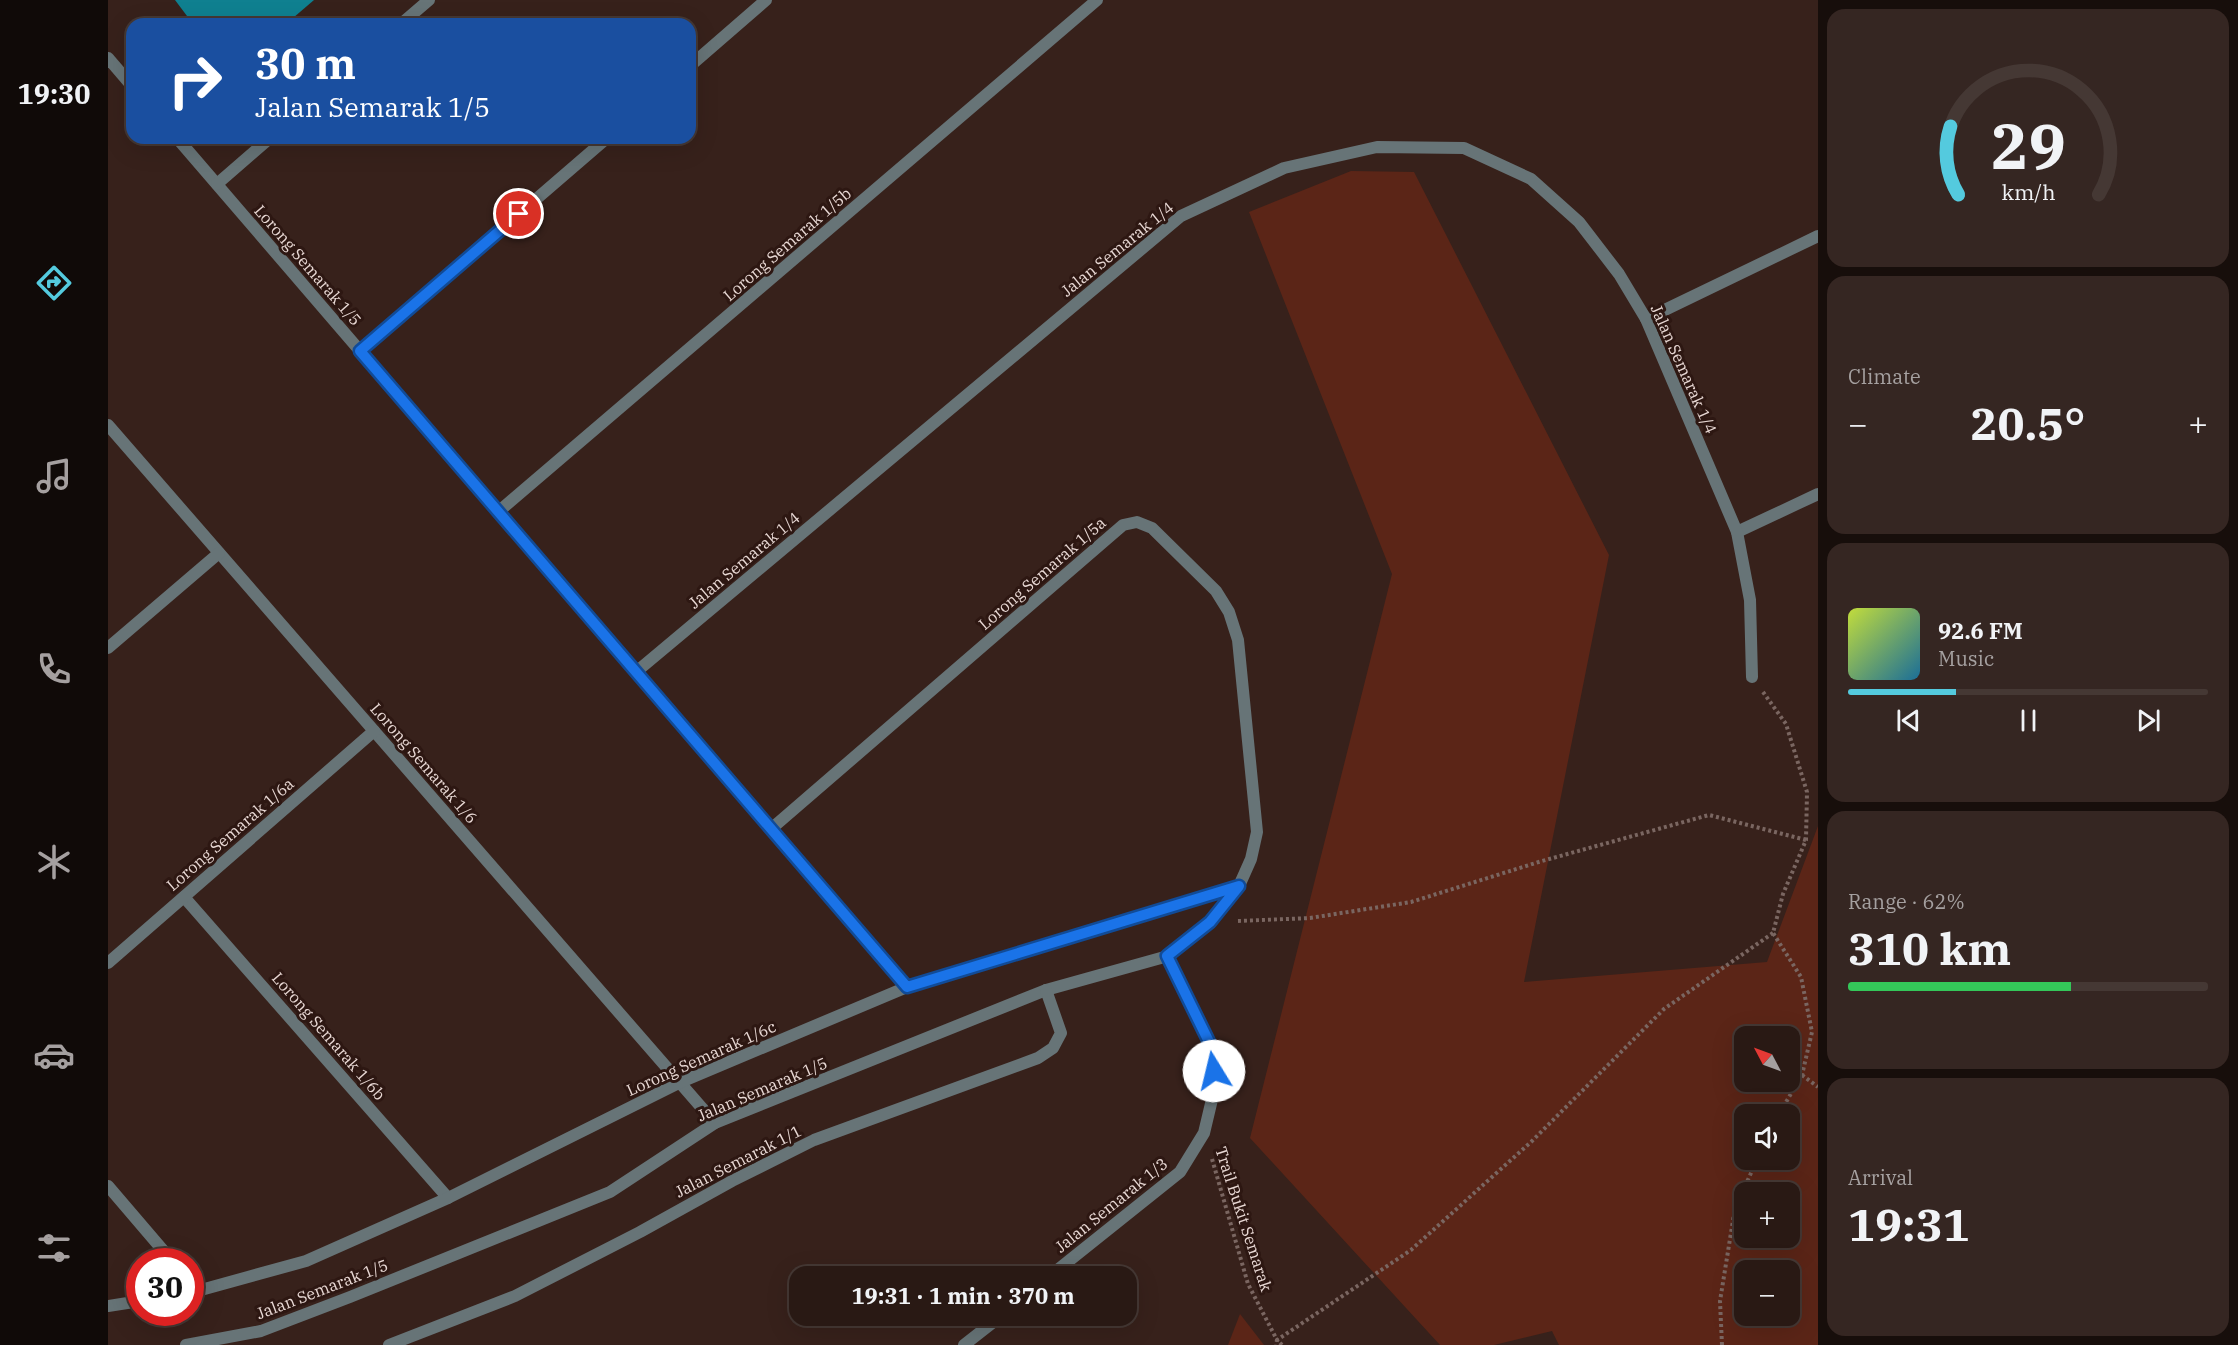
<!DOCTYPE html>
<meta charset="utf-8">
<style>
:root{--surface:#291914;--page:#352622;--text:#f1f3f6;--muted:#a5a0a0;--line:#453834;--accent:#54cade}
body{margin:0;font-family:"IBM Plex Serif",serif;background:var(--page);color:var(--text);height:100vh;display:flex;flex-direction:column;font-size:22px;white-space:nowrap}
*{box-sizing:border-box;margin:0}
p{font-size:20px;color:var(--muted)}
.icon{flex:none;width:33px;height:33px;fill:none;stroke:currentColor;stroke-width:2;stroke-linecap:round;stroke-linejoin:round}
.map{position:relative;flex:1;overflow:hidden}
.panel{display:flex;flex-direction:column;gap:9px;padding:9px;background:#170e0b;width:420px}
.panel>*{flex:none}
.hud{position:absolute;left:18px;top:18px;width:570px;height:126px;border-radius:18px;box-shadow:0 6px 24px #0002,0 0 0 2px var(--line);background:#1a4fa0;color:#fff;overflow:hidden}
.needle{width:39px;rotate:311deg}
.tools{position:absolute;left:1626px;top:1026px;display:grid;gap:12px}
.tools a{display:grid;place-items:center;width:66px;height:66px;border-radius:12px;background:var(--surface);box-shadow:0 6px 24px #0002,0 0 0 2px var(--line);font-size:30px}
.speed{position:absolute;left:18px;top:1248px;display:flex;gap:12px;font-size:30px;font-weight:700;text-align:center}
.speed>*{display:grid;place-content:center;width:78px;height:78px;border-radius:50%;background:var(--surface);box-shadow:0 6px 24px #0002,0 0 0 2px var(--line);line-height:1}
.speed .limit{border:9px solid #d22;background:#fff;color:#111}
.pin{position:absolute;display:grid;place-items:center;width:51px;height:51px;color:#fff;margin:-26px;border:3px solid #fff;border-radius:50%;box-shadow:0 2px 6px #0007}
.me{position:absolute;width:66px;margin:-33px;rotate:351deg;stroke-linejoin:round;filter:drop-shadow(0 0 4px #0008)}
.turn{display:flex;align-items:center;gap:21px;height:126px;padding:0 30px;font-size:27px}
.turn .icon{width:78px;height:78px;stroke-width:2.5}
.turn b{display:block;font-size:42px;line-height:51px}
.big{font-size:45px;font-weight:700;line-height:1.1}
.panel .card{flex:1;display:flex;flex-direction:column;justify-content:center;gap:9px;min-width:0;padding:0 21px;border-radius:18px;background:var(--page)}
.panel .dial{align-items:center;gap:0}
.dial svg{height:156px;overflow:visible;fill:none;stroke:var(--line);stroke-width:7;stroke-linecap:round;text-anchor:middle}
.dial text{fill:var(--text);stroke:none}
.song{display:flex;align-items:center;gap:18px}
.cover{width:72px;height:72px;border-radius:9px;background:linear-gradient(135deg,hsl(70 70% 55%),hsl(200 70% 35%))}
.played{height:6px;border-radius:3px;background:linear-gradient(90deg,var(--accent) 30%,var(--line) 30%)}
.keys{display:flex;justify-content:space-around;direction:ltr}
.heat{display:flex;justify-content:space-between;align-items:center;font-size:33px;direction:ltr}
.charge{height:9px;border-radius:4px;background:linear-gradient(90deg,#34c759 62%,var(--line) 0)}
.trip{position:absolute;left:681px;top:1266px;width:348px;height:60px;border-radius:18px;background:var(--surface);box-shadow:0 6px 24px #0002,0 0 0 2px var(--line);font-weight:700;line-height:60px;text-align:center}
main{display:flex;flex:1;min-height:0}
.menu{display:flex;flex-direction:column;width:108px;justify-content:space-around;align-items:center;background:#100a08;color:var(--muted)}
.menu .icon{width:42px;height:42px}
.menu .on{color:var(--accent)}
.menu b{font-size:27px;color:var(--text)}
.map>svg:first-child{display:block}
</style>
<main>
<nav class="menu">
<b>19:30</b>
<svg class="icon on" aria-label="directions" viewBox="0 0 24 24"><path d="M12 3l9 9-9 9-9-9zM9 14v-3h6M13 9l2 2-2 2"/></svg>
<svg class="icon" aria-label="music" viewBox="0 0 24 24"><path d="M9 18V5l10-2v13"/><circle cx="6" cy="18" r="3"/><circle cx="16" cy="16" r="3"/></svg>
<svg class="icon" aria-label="phone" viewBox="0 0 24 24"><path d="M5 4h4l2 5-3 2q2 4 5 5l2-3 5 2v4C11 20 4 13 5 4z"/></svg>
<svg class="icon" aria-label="climate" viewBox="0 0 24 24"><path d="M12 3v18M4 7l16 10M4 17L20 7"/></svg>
<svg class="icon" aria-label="car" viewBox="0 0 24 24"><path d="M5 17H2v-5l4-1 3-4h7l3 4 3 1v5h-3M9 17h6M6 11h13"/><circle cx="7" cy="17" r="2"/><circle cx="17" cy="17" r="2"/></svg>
<svg class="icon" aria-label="filters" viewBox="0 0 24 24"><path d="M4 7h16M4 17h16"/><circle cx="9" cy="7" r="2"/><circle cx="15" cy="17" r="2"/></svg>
</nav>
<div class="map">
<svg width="1710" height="1345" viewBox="0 0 1710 1345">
<rect width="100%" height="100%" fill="#37211b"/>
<g fill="#5b2517" fill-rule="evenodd">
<path d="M1243,171l63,1 195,383 -85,427 243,-20 51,-136v519h-259l-7,-14 -58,14h-54l-190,-207 142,-564 -143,-362zM1682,1036v46h-46v-46zM1682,1114v46h-46v-46zM1682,1192v46h-46v-46zM1682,1270v46h-46v-46z"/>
<path d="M1132,1314l24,31h-36z"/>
</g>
<path fill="#0f8090" d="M67,0h139l-28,24h-93z"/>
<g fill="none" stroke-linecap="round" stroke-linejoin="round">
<g stroke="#7a6661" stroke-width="4" stroke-dasharray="3 3" stroke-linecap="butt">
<path d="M1655,692l23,32 21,68 -1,48 -23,54 -10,39 28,44 11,55 -10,43 -23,39"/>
<path d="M1130,921l72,-3 101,-16 131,-41 167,-46 97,25"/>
<path d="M1694,1075l16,12"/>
<path d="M1104,1159l36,125 29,56 -1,5"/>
<path d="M1174,1345l-5,-5 134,-90 121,-109 132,-132 109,-76"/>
<path d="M1614,1345l-2,-44 15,-93 22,-48"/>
</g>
<g stroke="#677477" stroke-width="12">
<path d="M293,24l28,-24"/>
<path d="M0,58l24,28"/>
<path d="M582,66l76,-66"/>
<path d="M69,138l730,849"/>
<path d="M109,184l53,-46"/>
<path d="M1538,319l172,-83"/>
<path d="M252,351l247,-213"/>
<path d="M0,425l607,698"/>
<path d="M390,512l599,-512"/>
<path d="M1629,532l81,-38"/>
<path d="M0,648l111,-95"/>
<path d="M528,672l545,-456 103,-48 93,-21 87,1 67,31 48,43 40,52 27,45 91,213 13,68 2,77"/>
<path d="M76,897l264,301"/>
<path d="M0,963l266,-232"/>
<path d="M0,1186l65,76"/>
<path d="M942,1276l130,-104 24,-39 10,-42 -1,-41 -45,-94"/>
<path d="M82,1293l116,-32 142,-63 233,-116 226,-95 332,-101"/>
<path d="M0,1306l32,-5"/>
<path d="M78,1345l75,-14 89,-34 260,-105 105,-69 331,-133 122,-34 42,-34 29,-36 12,-27 6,-27 -19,-192 -9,-28 -13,-21 -64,-63 -15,-6 -14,3 -352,304"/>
<path d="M281,1345l126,-49 125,-64 92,-51 82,-41 224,-82 15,-10 8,-15 -15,-43"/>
<path d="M856,1345l37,-29"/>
</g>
</g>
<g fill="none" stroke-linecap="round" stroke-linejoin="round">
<defs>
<path id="route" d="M411,214l-159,137 547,636 332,-101 -29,36 -43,34 46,94 1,21"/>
</defs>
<use href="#route" stroke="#114b97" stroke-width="15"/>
<use href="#route" stroke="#1a73e8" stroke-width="10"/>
</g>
<g text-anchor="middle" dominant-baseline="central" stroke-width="6" stroke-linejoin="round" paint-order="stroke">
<g font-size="16" fill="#e9d9d5" stroke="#2d1712">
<text transform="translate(679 244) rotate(-41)">Lorong Semarak 1/5b</text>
<text transform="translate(1009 249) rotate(-39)">Jalan Semarak 1/4</text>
<text transform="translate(200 265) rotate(49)">Lorong Semarak 1/5</text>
<text transform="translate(1576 369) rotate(66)">Jalan Semarak 1/4</text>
<text transform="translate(636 560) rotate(-40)">Jalan Semarak 1/4</text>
<text transform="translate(934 573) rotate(-41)">Lorong Semarak 1/5a</text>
<text transform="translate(316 763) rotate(49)">Lorong Semarak 1/6</text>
<text transform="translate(122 834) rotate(-41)">Lorong Semarak 1/6a</text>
<text transform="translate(221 1036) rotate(49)">Lorong Semarak 1/6b</text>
<text transform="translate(593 1058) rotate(-24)">Lorong Semarak 1/6c</text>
<text transform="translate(654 1089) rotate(-23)">Jalan Semarak 1/5</text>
<text transform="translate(630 1161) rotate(-27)">Jalan Semarak 1/1</text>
<text transform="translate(1003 1205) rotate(-39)">Jalan Semarak 1/3</text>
<text transform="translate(1136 1219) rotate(72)">Trail Bukit Semarak</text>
<text transform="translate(214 1289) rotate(-21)">Jalan Semarak 1/5</text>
</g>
</g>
</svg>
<div class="tools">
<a><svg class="needle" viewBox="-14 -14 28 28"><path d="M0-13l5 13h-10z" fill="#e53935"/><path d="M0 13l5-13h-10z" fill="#a5a0a0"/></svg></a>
<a><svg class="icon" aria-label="sound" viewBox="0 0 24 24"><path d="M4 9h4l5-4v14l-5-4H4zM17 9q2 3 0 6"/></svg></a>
<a>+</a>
<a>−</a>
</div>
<div class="speed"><div class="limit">30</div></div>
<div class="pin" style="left:411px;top:214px;background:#d93025"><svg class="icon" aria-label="arrive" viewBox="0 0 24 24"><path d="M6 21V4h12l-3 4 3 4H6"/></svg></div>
<svg class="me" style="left:1106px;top:1071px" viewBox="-20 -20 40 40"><circle r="19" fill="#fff"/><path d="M0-13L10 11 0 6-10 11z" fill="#1a73e8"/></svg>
<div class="trip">19:31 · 1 min · 370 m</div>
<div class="hud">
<div class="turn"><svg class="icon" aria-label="right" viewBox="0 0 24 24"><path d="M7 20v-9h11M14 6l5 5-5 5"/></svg><div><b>30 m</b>Jalan Semarak 1/5</div></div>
</div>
</div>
<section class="panel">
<div class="card dial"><svg viewBox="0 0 100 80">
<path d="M14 69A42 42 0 1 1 86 69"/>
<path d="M14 69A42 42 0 0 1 10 34" stroke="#54cade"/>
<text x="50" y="56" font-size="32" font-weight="700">29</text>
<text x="50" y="72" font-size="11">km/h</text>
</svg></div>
<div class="card"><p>Climate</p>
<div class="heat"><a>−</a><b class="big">20.5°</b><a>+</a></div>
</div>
<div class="card">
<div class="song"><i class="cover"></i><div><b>92.6 FM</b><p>Music</p></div></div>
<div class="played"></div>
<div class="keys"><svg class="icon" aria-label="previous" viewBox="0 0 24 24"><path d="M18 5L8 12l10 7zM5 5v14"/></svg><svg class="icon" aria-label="pause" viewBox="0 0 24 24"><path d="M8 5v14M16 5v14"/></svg><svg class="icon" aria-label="next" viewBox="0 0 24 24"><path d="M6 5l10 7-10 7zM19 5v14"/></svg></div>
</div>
<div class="card"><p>Range · 62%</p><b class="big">310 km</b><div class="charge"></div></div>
<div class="card"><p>Arrival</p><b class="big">19:31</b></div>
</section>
</main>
